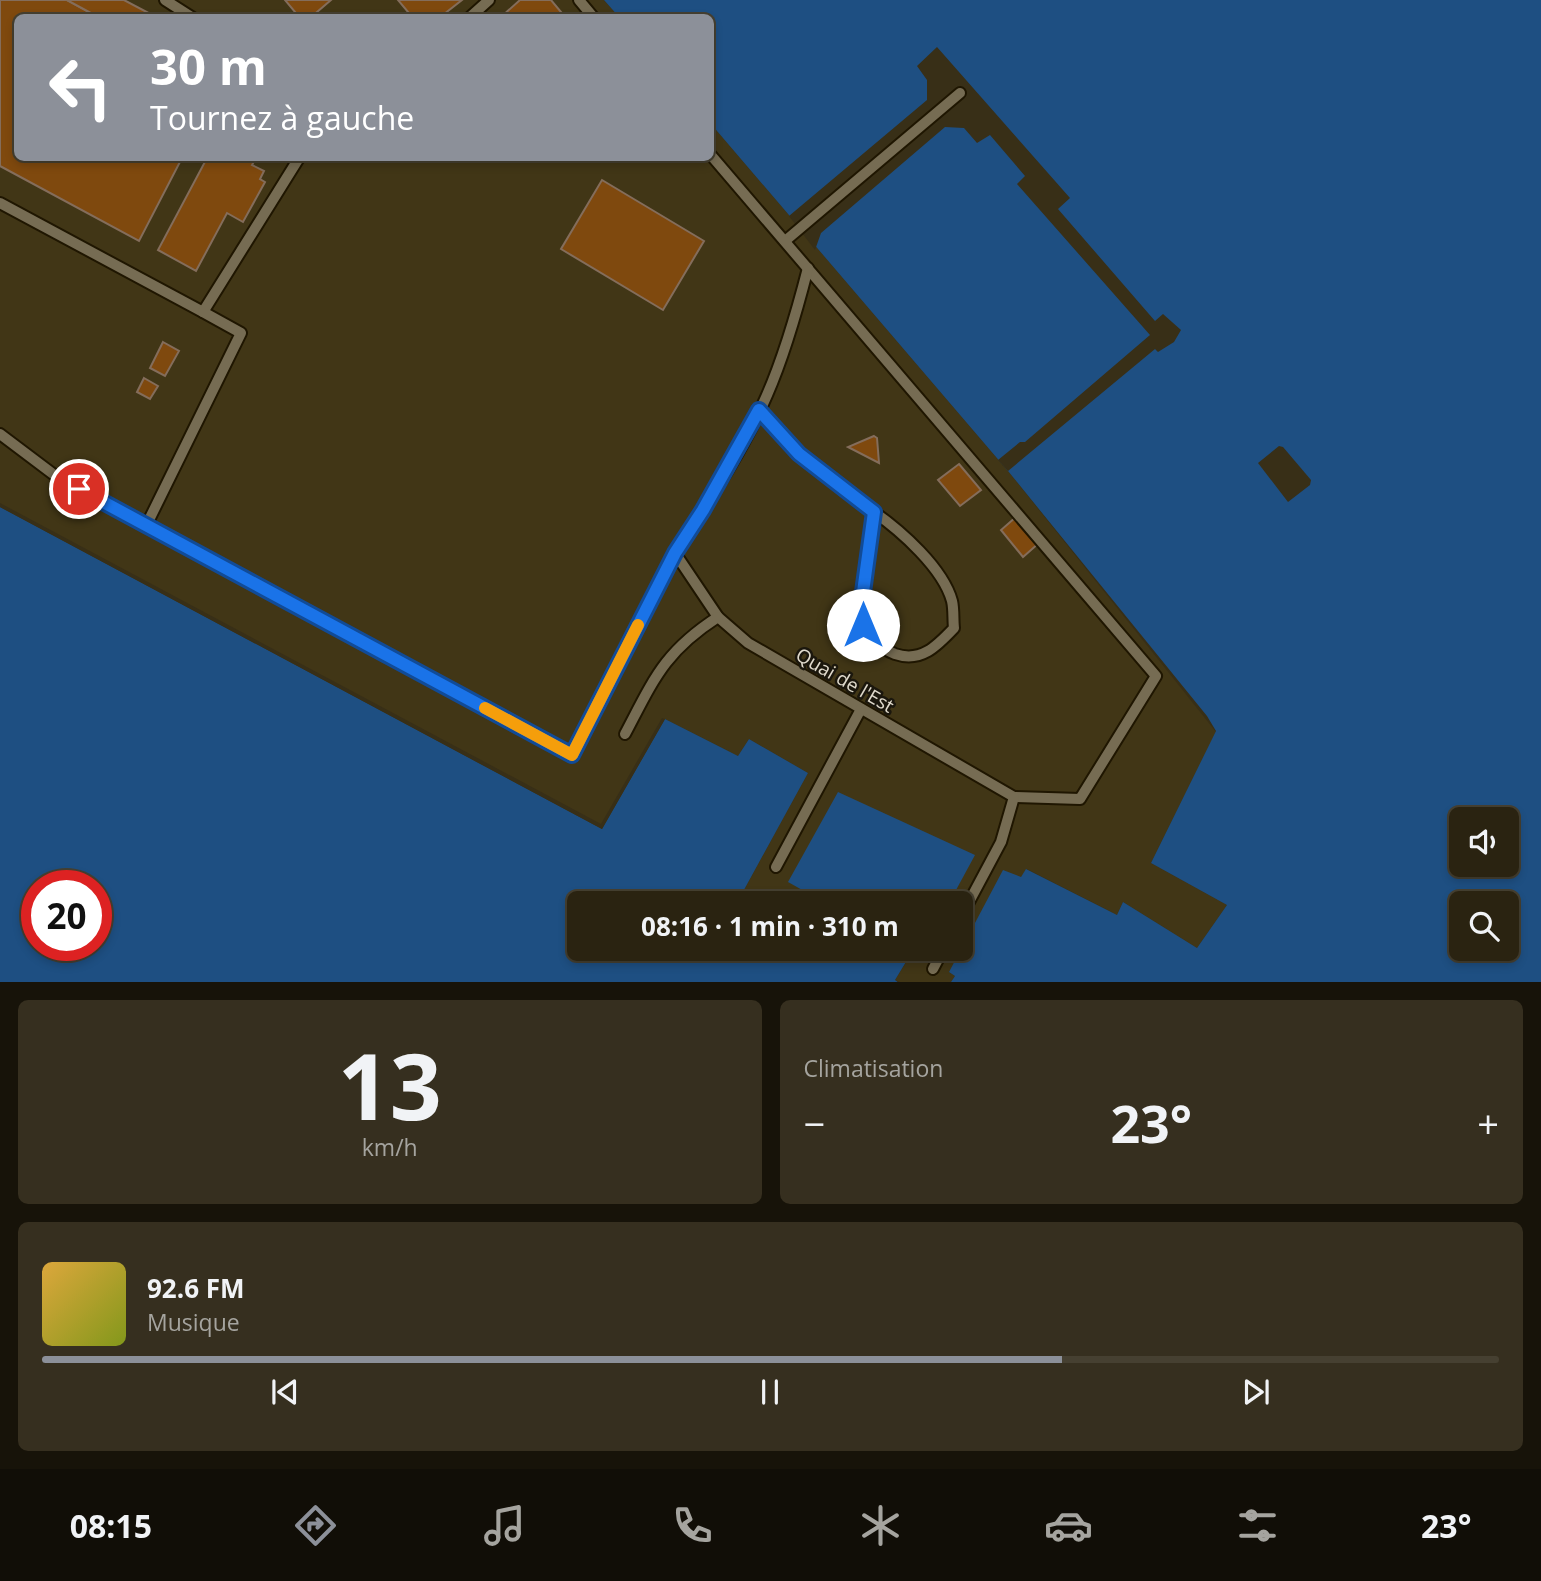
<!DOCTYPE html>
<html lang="fr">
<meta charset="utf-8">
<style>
:root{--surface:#2a2311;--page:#362f1f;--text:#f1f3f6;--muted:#a5a49f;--line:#464031;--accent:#8c9099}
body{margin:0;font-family:"Open Sans",sans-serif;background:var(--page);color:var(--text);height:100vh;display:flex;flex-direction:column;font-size:26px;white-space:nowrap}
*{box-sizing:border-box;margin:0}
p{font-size:23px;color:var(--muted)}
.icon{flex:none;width:38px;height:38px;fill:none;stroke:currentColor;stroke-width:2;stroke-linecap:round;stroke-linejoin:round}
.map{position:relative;height:982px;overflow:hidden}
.details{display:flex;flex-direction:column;gap:18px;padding:18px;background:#171309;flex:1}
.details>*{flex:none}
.guide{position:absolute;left:14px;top:14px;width:700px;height:147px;border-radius:10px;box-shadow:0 4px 10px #0003,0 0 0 2px var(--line);background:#8c9099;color:#fff;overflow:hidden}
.controls{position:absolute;left:1449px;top:807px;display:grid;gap:14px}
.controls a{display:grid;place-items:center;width:70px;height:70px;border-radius:10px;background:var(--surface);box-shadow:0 4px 10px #0003,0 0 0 2px var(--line);font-size:35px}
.speed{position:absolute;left:21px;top:870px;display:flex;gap:14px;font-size:35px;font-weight:700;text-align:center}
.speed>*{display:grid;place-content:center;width:91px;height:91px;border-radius:50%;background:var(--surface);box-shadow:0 4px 10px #0003,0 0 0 2px var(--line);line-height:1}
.speed .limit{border:10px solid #d22;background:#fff;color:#111}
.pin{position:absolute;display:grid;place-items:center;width:60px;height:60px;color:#fff;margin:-30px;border:4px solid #fff;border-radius:50%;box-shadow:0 2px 7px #0007}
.me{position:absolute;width:77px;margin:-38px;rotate:0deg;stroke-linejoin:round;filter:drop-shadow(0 0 5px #0008)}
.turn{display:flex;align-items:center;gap:24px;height:147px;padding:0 21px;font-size:32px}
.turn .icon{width:91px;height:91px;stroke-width:2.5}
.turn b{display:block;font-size:49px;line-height:60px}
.big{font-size:52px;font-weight:700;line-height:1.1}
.details .card{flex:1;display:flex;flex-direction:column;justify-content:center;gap:10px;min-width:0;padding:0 24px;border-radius:10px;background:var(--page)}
.details .dial{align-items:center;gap:0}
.dial b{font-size:91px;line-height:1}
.song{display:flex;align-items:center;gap:21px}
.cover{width:84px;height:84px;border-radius:10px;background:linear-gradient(135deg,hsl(40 70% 55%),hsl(70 70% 35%))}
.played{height:7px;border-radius:4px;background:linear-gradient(90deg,var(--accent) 70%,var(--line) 70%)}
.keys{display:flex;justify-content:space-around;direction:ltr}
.heat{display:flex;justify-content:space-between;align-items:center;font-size:38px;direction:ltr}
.details .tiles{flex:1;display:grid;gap:18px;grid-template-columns:1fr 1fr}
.card:last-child{grid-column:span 2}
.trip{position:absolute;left:567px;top:891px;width:406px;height:70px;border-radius:10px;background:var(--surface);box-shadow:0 4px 10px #0003,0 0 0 2px var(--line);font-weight:700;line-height:70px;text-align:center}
.dock{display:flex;height:112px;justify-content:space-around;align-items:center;background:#110e07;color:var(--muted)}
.dock .icon{width:49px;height:49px}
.dock .current{color:var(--accent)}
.dock b{font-size:32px;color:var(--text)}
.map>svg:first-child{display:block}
</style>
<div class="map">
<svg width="1541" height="983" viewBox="0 0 1541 983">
<rect width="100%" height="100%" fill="#382f17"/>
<path fill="#413616" d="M0,0h604l15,17 -601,1v140h692l1,-34 297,347 208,261 -65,131 76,42 -30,43 -74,-46 -6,13 -90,-46 -78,103 6,4 -4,6h-51l-5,-2 18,-29 7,5 4,-7 37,-1v-45h-12l25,-48 -185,27 15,9 -8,12h-51l-6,-4 69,-126 -59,-34 -11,17 -73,-37 -63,110 -602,-322z"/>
<g fill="#1e4f82" fill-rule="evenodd">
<path d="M604,0h937v982h-590l4,-6 -6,-4 54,-102 18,7 5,-8 91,46 6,-13 74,46 30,-43 -76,-42 65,-132 -9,-15 -199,-245 -297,-347 -1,-106 -91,-1zM1461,819h46v45h-46zM1461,903h46v45h-46z"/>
<path d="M0,507l602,322 63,-110 73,37 11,-17 59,34 -69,126 6,4h-166v45l345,1 -4,7 -8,-4 -17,28 4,3 -899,-1zM37,886h59v59h-59z"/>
<path d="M838,792l137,63 -26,48h-153l8,-12 -16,-9z"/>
</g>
<g fill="#382f17">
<path d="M937,47l133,151 -12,11 97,112 8,-7 18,16 -7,12 -16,10 -3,-3 -147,122 -10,-11 22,-18h5l125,-107 -133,-151 8,-8 -35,-41 -13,8 -13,-15 -19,-1 -124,106 -6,17 -26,-34 138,-116v-20l-10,-14z"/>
<path d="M1279,446l4,1 28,33 -1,5 -22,17 -30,-39z"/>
<path d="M0,503l601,321 61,-106 3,1 -63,110 -602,-322z"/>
</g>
<g fill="#7f490e" stroke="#846d5b" stroke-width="2">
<path d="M0,0h67l33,18h-82v140h164l-43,83 -139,-75z"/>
<path d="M67,0h57l34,18h-58z"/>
<path d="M285,0h46l-21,18h-10z"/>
<path d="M398,0h64l-23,18h-26z"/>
<path d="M520,0h31l15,18 -65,-1z"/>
<path d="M207,158h49l-4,7 12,6 -4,8 5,3 -22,40 -16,-9 -31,58 -38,-21z"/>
<path d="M602,180l102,61 -41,69 -102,-61z"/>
<path d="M163,342l16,9 -14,25 -15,-8z"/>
<path d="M144,378l14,8 -8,13 -13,-7z"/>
<path d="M874,436l3,2 2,25 -31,-16z"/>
<path d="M959,464l22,26 -21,16 -22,-26z"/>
<path d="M1016,517l23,26 -16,14 -22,-27z"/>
</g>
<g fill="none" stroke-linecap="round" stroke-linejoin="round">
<defs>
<g id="service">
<path d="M165,0l28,18"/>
<path d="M579,0l15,18"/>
<path d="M469,18l20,-18"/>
<path d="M0,203l203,109"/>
<path d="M785,241l175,-148"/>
<path d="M759,410l40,44 75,58c-3,24 -18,93 -11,114 5,13 19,23 32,28 26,9 42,-8 59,-26 -1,-8 0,-19 -2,-27 -9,-33 -51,-70 -78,-89"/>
<path d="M0,434l57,43 515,278 103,-202 43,64 30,26 266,154 66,2 76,-123 -446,-522"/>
<path d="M146,526l95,-193 -38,-21 96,-154"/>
<path d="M675,553c32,-49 69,-104 92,-158 18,-41 30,-84 41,-127"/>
<path d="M625,734c29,-55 39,-82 93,-117"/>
<path d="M776,867l85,-158"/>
<path d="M961,917l40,-75 13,-45"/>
<path d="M933,969l11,-21"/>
</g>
</defs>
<use href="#service" stroke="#1f1601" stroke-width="14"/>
<use href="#service" stroke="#766c53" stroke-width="10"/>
</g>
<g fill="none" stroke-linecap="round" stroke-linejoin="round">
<defs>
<path id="route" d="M79,489l493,266 103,-202 28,-43 56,-100 40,44 75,58 -11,80v33"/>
</defs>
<use href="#route" stroke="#114b97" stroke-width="18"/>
<use href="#route" stroke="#1a73e8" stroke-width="12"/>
<path stroke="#f59e0b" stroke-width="12" d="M485,708l87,47 66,-130"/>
</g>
<g text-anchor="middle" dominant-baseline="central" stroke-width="5" stroke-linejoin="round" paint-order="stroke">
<g font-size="19" fill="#e0dacc" stroke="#1b170d">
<text transform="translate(845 680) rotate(30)">Quai de l'Est</text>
</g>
</g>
</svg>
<div class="controls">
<a><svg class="icon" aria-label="sound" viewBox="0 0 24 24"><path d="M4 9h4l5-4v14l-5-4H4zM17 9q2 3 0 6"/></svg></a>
<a><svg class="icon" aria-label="search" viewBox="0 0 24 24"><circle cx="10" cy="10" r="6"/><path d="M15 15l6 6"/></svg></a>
</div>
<div class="speed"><div class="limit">20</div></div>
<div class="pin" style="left:79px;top:489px;background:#d93025"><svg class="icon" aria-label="arrive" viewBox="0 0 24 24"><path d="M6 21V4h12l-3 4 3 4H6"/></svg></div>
<svg class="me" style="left:863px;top:625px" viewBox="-20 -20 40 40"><circle r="19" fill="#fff"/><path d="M0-13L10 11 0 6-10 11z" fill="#1a73e8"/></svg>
<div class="trip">08:16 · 1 min · 310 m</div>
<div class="guide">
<div class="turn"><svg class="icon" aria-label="left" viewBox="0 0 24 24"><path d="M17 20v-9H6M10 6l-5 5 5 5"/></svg><div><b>30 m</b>Tournez à gauche</div></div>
</div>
</div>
<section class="details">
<div class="tiles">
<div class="card dial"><b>13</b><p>km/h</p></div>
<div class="card"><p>Climatisation</p>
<div class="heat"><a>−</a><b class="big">23°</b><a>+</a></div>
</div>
<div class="card">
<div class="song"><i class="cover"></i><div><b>92.6 FM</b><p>Musique</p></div></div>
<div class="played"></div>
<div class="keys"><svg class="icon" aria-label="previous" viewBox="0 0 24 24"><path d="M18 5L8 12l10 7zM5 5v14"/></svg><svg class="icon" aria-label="pause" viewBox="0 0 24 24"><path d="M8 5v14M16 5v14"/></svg><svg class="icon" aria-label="next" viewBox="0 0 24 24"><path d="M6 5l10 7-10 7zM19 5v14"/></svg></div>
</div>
</div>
</section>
<nav class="dock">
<b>08:15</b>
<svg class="icon current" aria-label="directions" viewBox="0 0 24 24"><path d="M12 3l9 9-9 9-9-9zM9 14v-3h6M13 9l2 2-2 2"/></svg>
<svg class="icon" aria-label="music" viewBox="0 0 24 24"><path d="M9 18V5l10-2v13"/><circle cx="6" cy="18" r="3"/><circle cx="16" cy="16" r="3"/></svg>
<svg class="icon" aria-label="phone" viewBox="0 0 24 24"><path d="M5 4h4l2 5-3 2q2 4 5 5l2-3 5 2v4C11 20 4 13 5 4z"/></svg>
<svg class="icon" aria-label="climate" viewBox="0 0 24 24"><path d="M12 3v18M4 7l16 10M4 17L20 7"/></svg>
<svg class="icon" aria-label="car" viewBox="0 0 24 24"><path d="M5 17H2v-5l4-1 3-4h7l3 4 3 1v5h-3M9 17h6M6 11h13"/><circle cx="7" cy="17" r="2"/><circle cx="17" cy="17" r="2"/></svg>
<svg class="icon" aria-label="filters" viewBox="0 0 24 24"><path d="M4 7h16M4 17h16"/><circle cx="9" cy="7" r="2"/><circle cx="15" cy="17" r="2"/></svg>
<b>23°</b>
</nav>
